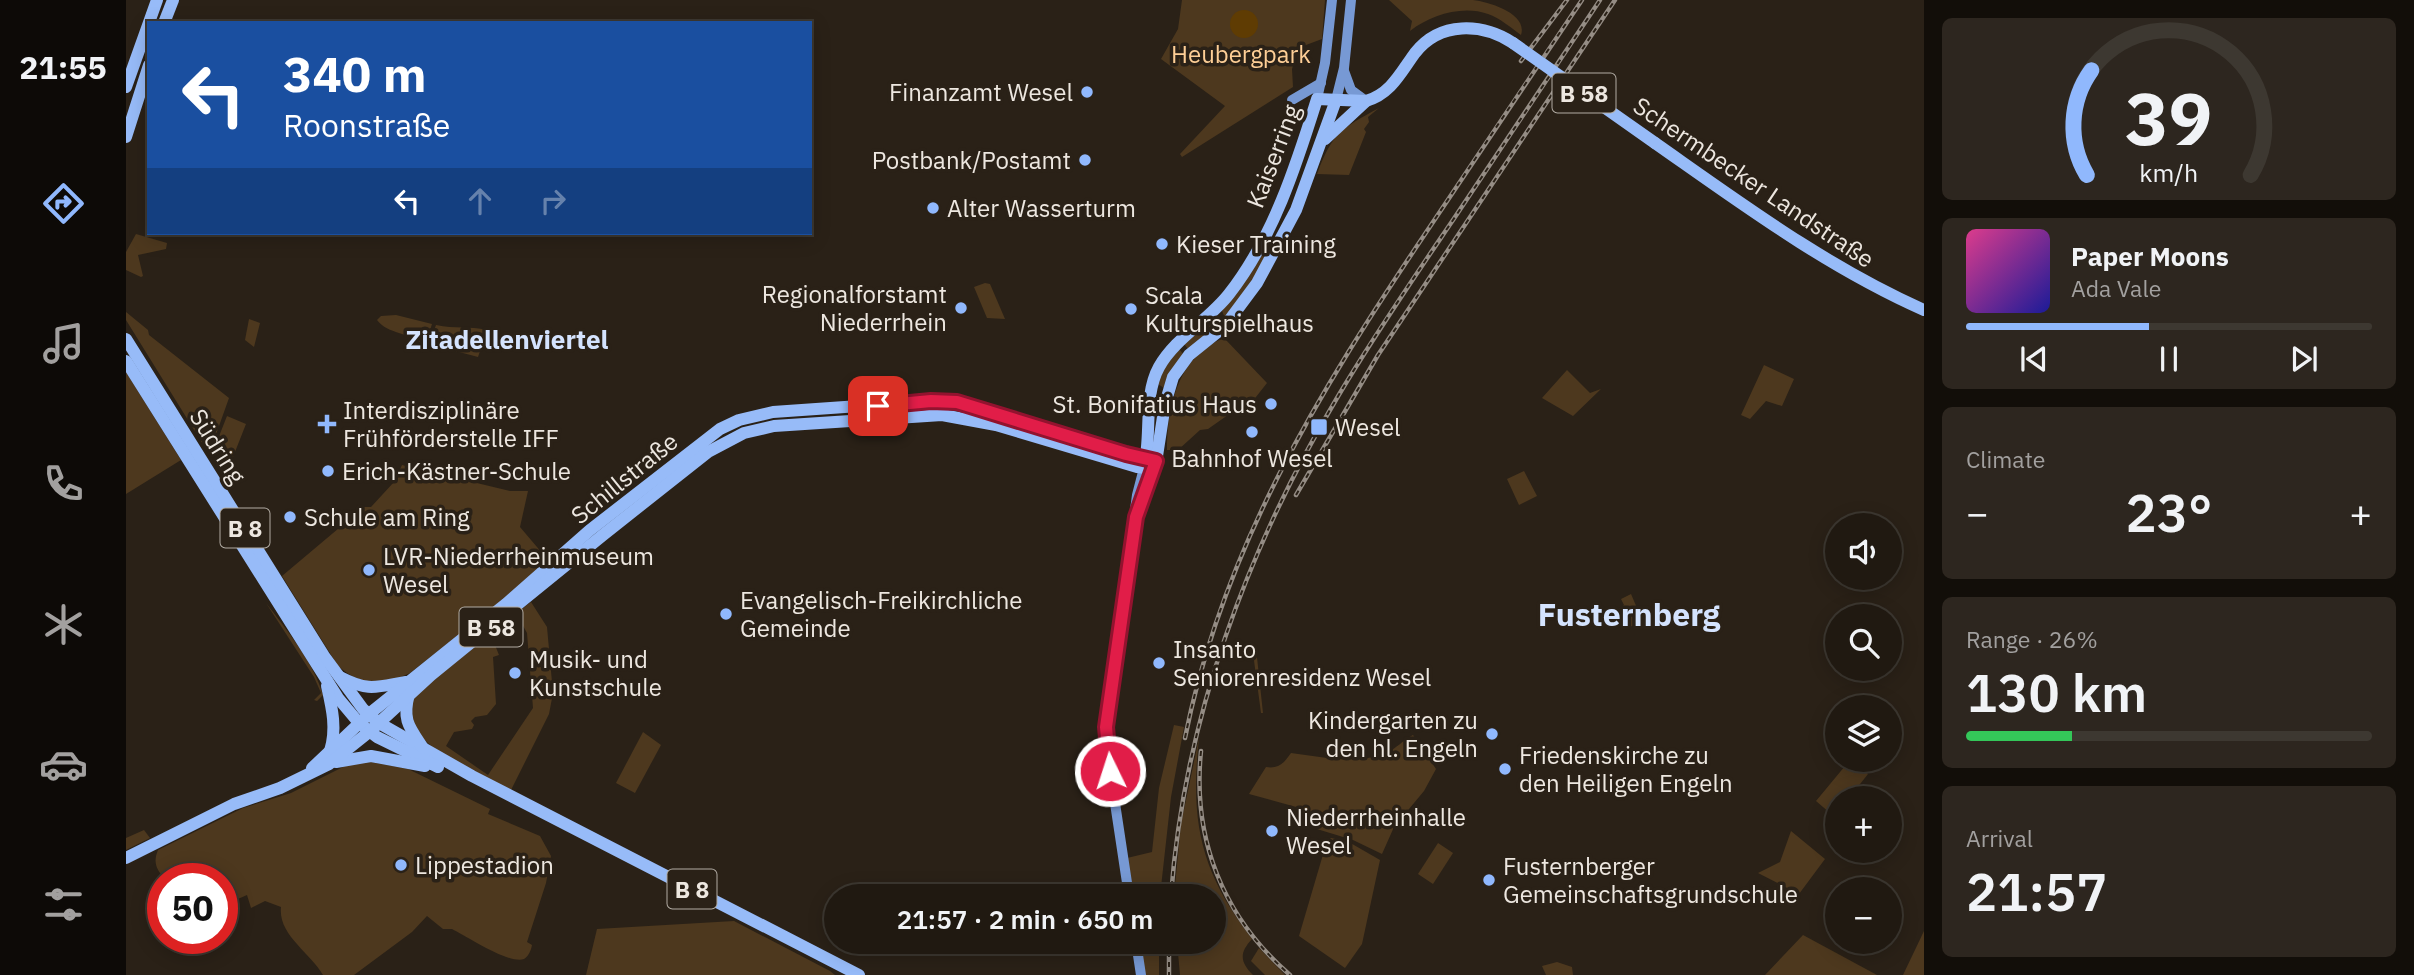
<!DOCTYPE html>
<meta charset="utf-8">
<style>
:root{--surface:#201911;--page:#2d261f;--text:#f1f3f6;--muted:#a2a09f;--line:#3d3831;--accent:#90b8fd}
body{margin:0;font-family:"IBM Plex Sans",sans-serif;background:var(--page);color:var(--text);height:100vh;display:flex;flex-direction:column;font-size:26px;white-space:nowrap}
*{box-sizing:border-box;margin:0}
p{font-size:23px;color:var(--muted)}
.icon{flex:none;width:38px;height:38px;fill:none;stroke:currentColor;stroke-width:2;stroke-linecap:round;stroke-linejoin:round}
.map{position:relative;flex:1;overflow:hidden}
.sheet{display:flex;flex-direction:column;gap:18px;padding:18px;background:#120e09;width:490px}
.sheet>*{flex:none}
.top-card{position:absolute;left:21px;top:21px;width:665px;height:214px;border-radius:0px;box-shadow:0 4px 18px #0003,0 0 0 2px var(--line);background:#1a4fa0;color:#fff;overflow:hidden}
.tools{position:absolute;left:1699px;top:513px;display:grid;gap:14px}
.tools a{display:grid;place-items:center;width:77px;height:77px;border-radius:50%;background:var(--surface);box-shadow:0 4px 18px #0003,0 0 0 2px var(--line);font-size:35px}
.speed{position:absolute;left:21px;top:863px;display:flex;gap:14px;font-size:35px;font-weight:700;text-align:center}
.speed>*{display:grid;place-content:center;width:91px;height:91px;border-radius:50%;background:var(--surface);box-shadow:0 4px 18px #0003,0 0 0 2px var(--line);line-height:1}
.speed .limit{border:10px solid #d22;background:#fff;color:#111}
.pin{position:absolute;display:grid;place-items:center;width:60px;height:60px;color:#fff;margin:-30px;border-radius:14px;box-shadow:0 4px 10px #0006}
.me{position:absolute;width:77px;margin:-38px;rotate:356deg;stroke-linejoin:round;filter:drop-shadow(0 0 5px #0008)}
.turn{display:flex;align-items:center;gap:24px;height:147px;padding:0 21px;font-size:32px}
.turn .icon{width:91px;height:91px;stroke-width:2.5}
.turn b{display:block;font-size:49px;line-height:60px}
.lanes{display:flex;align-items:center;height:66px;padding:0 21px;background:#0003;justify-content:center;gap:35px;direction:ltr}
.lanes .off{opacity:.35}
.big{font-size:52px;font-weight:600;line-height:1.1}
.sheet .tile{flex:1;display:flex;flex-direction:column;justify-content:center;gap:10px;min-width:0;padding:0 24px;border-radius:10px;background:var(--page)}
.sheet .dial{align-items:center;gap:0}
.dial svg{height:182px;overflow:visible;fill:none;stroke:var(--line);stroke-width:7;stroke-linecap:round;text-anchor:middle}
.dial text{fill:var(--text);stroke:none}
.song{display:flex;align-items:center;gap:21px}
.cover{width:84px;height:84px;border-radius:10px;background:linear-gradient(135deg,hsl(330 70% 55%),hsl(240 70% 35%))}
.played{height:7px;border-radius:4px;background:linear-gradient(90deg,var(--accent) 45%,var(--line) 45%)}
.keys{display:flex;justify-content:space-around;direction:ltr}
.heat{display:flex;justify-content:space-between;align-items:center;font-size:38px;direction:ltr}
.charge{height:10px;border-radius:5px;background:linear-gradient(90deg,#34c759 26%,var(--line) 0)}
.trip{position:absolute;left:698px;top:884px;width:402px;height:70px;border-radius:35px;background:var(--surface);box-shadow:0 4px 18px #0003,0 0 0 2px var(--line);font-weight:600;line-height:70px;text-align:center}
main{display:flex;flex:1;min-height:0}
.tab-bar{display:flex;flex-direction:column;width:126px;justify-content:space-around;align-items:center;background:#0d0a07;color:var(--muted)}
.tab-bar .icon{width:49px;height:49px}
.tab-bar .current{color:var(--accent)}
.tab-bar b{font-size:32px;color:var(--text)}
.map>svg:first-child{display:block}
</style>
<main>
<nav class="tab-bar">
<b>21:55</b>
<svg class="icon current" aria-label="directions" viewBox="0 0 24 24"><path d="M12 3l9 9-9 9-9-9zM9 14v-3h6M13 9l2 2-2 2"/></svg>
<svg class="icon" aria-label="music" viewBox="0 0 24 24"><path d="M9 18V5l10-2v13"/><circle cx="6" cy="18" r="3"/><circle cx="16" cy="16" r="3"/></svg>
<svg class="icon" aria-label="phone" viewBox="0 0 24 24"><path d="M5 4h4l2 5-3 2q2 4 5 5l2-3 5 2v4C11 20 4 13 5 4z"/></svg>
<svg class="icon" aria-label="climate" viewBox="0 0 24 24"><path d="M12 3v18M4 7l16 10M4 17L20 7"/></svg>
<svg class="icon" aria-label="car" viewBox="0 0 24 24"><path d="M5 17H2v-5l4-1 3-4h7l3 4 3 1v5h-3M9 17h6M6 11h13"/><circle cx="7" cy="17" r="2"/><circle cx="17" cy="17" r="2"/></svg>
<svg class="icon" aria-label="filters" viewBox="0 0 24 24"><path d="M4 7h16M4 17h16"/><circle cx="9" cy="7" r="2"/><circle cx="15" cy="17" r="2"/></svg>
</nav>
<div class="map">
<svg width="1798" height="975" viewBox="0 0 1798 975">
<rect width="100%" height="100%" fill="#2a2117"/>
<g fill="#4d381e">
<path d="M1056,0h143l-3,39 -24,9 -6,21 1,18 -111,70 -2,-3 45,-48 -64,-47 17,-30z"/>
<path d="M1263,0c28,0 57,0 84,0 17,2 55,14 48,35 -10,-7 -21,-17 -33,-21 -26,-9 -57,1 -78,17l2,-10z"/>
<path d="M1253,108l-11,9 1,5 -5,7 2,3 -17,43 -32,-1c15,-41 25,-46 62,-66z"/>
<path d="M10,234l31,9 -1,6 -28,6 5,21 -2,1 -15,-7v-18z"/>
<path d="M1135,254l6,5 -41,61 -4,-9z"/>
<path d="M859,283l5,1 15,35 -18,-1 -13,-31z"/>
<path d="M0,312l22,18 1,5 80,63 -20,56 -83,-134z"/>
<path d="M270,315l36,9 -6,19 -5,3c-11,-15 -33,-11 -44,-26l4,-4z"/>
<path d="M1089,318l6,4 -32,28 -5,-6z"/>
<path d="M123,319l11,4 -6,24 -9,-7z"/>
<path d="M310,325c19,4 33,1 51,5l-9,27 -49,-13z"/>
<path d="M1099,339l42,44 -15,19 -7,1 -37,26 -8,1 -22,20h-11c0,-34 7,-75 34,-98 8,-6 14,-12 24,-13z"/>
<path d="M1053,349l5,6 -20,33 -6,-4 5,-14z"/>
<path d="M1638,365l30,14 -12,27 -16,-5 -16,18 -9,-4z"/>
<path d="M1441,370l23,23 11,-4 -28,27 -31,-18z"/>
<path d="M0,372l55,88 -55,34z"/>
<path d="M101,416l19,8 -13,33 -19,-8z"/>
<path d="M276,465l108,26h18l-8,36 28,33 -50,44 -88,69c-27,13 -49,13 -72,-7l-56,-90 82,-69h7l23,-25z"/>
<path d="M1398,471l13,25 -18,9 -12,-26z"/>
<path d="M1505,594l12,28 -19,7 -8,-18 8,-6 -3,-6z"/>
<path d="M405,602l16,25 6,66 -4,21 -38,76c-34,-17 -78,-33 -99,-65v-24l8,-11 69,-55h2l8,20 -6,2 3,47 -9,11 -12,2 -4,4 3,4 -2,4 -18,3 -8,14 42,29 45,-67 -6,-75 -11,-20z"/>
<path d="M140,603c20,26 48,60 57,92l-6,6 -3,-1 7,-7 -7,-16z"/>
<path d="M1130,648l7,65h-2l-8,-60h-4v-3z"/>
<path d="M1048,725l10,2 -13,70 -11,99h-27l-6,-38 25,-6 7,-64z"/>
<path d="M517,732l18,13 -26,48 -19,-10z"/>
<path d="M1287,735l23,34 -12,22 -30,36 -12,27 -29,-14 -46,-14v-16l-58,-16 17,-27c13,2 18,-4 25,-14 31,4 65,12 95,0 10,-4 17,-13 27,-18z"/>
<path d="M1073,738c-9,84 1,133 53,201 -13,14 -12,23 1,36h-73l-3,-33h37v-46h-40l7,-72z"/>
<path d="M1724,760h3l15,14 -19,24h-11l-1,21 -21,-18z"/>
<path d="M245,762l37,7 82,40 -2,5 52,22 11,20 -5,27 -19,59 5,3c-1,5 -3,11 -8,14 -14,6 -58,-23 -72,-30h-9l-16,-13 -15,16 -58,43h-31c-13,-23 -45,-40 -42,-68l-16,-6 -14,7 -4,-13 -25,11v-28h-58c-8,-9 -11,-16 -6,-28l85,-42 48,-15 58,-29z"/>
<path d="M18,830l6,8 -24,12v-12z"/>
<path d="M1665,831l34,28 -26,35 -41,-21 22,-11z"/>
<path d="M1205,838l16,3 33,19 -18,84 -17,24 -46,-32 28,-95z"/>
<path d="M1312,843l15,10 -20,31 -15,-10z"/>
<path d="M608,921l96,50 5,4h-249l11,-46z"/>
<path d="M1798,931v44h-21z"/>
<path d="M1677,935l74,40h-112z"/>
<path d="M1014,942h19v33h-14z"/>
<path d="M1133,948l26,27h-20l-14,-14z"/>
<path d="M1431,962l15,5 1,8h-27l-4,-9z"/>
</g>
<circle fill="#5f3c03" cx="1118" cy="24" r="14"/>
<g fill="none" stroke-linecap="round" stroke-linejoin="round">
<g stroke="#7799d4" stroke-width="10">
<path d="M1218,71l7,19 15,11"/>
<path d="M1191,99l8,-36 7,-63"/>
<path d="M1166,100l29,-17"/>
<path d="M1210,100l8,-32 7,-68"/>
<path d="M1015,500l14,-31"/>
<path d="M1003,896l-19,-126 -4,-43 31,-232 7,-27"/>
<path d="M1010,942l5,33"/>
</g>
<g stroke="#97bbf8" stroke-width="12">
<path d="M38,23l9,-23"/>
<path d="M0,87l31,-87"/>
<path d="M0,137l23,-72"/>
<path d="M1199,139l41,-38"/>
<path d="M1529,143c87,61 172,124 269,167"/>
<path d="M0,339l198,317 39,53 16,14 93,53 387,199"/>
<path d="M0,361l212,337 21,25 18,14 61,30"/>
<path d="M1018,467c8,-31 -1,-71 15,-100 16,-29 50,-47 70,-73 44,-56 67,-128 88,-195l49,2c25,-7 35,-29 49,-48 25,-32 67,-30 98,-10"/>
<path d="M214,677c29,15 36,10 66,5"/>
<path d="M201,686c5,22 10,43 3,65"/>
<path d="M283,694c-7,26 0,33 14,54"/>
<path d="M210,762l35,-6 54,10"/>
<path d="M186,768l57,-54 137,-110 84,-74 130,-101 19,-9 34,-8 158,-11 26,1 169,52 30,7"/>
<path d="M0,858l108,-54 46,-16 49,-24 40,-32 62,-57 172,-140 105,-83 36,-19 30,-7 168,-11 54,10 141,42 18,2 10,-65 8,-27 16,-22 36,-29 32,-43 39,-73 40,-110"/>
</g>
<defs>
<g id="rail">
<path d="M1395,61l46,-61"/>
<path d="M1170,495l82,-140 237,-355"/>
<path d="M1059,738c38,-191 134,-346 240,-504 52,-78 104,-156 157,-234"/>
<path d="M1075,751c-9,88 22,166 89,224"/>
<path d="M1045,896c13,-176 76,-347 166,-498 36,-61 76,-119 116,-178 49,-73 98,-146 147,-220"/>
<path d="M1043,942v33"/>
</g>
</defs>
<use href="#rail" stroke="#958d85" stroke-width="4.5"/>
<use href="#rail" stroke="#2a2117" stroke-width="2" stroke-dasharray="5" stroke-linecap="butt"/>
<path stroke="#97bbf8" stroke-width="12" d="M1387,43l142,100"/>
</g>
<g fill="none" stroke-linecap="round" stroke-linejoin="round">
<defs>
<path id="route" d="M752,406l53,-5 26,1 169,52 30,7 -20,56 -30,210 4,44"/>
</defs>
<use href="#route" stroke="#92132f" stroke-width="18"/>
<use href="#route" stroke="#e11d48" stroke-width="12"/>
</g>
<g fill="#90b8fd" stroke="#2a2117" stroke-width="2.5">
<circle cx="961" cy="92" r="7"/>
<circle cx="959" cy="160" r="7"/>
<circle cx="807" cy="208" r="7"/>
<circle cx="1036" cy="244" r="7"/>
<circle cx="835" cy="308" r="7"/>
<circle cx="1005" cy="309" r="7"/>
<circle cx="1145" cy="404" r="7"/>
<path d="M197.5 413.5h7v7h7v7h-7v7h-7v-7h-7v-7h7z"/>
<rect x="1184" y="418" width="18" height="18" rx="3.5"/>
<circle cx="1126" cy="432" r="7"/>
<circle cx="202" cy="471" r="7"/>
<circle cx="164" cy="517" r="7"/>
<circle cx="243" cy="570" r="7"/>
<circle cx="600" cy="614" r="7"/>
<circle cx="1033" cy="663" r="7"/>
<circle cx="389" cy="673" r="7"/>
<circle cx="1366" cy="734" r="7"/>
<circle cx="1379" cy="769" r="7"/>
<circle cx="1146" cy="831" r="7"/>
<circle cx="275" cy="865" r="7"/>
<circle cx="1363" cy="880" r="7"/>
</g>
<g text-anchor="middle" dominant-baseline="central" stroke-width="7" stroke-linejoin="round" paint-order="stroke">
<g fill="#2a2117" stroke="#b2aca4" stroke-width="2">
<rect x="1426.5" y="73.5" width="63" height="39" rx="5"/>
<rect x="94.5" y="508.5" width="49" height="39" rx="5"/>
<rect x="333.5" y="607.5" width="63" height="39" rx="5"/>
<rect x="541.5" y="869.5" width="49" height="39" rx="5"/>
</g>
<g font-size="23" font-weight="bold" fill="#ede7e0">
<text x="1458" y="93">B 58</text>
<text x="119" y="528">B 8</text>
<text x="365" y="627">B 58</text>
<text x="566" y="889">B 8</text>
</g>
<g font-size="24" fill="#fdce96" stroke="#2a2117">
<text x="1115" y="54">Heubergpark</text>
</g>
<g font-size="24" fill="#ede7e0" stroke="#2a2117" text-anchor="start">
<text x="947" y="92" text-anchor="end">Finanzamt Wesel</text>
<text x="945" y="160" text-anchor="end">Postbank/Postamt</text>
<text x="821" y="208">Alter Wasserturm</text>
<text x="1050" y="244">Kieser Training</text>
<text x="821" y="294" text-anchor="end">Regionalforstamt<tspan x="821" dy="28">Niederrhein</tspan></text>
<text x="1019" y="295">Scala<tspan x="1019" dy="28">Kulturspielhaus</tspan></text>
<text x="1131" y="404" text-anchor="end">St. Bonifatius Haus</text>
<text x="217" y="410">Interdisziplinäre<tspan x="217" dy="28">Frühförderstelle IFF</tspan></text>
<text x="1209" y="427">Wesel</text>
<text x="1126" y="458" text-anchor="middle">Bahnhof Wesel</text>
<text x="216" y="471">Erich-Kästner-Schule</text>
<text x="178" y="517">Schule am Ring</text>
<text x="257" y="556">LVR-Niederrheinmuseum<tspan x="257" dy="28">Wesel</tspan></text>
<text x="614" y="600">Evangelisch-Freikirchliche<tspan x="614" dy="28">Gemeinde</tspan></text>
<text x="1047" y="649">Insanto<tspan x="1047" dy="28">Seniorenresidenz Wesel</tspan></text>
<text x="403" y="659">Musik- und<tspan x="403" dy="28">Kunstschule</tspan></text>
<text x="1352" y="720" text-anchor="end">Kindergarten zu<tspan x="1352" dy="28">den hl. Engeln</tspan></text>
<text x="1393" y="755">Friedenskirche zu<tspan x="1393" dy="28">den Heiligen Engeln</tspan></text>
<text x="1160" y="817">Niederrheinhalle<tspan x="1160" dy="28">Wesel</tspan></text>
<text x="289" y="865">Lippestadion</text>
<text x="1377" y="866">Fusternberger<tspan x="1377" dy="28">Gemeinschaftsgrundschule</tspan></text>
</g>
<g font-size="24" fill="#ede7e0" stroke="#2a2117">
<text transform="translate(1147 156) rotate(-69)">Kaiserring</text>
<text transform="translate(1628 182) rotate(34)">Schermbecker Landstraße</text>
<text transform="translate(92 446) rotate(58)">Südring</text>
<text transform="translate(498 478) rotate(-39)">Schillstraße</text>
</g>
<g font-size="26" font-weight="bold" fill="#d4e3fe" stroke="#2a2117">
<text x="381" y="339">Zitadellenviertel</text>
</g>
<g font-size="32" font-weight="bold" fill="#d4e3fe" stroke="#2a2117">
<text x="1503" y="614">Fusternberg</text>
</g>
</g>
</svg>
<div class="tools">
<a><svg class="icon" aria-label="sound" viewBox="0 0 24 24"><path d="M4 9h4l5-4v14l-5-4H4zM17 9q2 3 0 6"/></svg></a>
<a><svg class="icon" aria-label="search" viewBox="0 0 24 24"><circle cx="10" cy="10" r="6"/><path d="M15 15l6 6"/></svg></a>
<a><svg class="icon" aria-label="layers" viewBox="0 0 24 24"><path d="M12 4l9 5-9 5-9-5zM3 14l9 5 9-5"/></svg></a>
<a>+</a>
<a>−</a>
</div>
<div class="speed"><div class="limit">50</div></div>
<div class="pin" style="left:752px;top:406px;background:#d93025"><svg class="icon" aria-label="arrive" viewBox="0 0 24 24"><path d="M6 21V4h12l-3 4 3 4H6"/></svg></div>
<svg class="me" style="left:984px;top:771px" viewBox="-20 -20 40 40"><circle r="17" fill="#e11d48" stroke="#fff" stroke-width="3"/><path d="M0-11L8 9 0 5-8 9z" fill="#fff"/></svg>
<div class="trip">21:57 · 2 min · 650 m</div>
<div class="top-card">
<div class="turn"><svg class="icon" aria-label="left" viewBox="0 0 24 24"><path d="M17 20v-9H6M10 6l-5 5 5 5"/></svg><div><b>340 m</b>Roonstraße</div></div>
<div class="lanes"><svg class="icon" aria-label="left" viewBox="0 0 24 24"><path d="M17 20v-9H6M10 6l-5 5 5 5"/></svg><svg class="icon off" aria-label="ahead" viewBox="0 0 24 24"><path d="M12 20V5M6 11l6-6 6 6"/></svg><svg class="icon off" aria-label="right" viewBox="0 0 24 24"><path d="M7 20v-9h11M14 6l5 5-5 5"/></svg></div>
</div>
</div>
<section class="sheet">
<div class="tile dial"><svg viewBox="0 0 100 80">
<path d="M14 69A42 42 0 1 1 86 69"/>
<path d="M14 69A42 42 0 0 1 16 23" stroke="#90b8fd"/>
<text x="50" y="56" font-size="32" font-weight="700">39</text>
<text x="50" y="72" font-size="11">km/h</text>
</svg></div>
<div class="tile">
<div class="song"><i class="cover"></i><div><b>Paper Moons</b><p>Ada Vale</p></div></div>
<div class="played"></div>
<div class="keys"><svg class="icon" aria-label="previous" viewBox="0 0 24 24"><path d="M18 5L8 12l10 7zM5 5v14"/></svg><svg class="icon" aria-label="pause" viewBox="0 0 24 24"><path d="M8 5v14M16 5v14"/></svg><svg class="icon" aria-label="next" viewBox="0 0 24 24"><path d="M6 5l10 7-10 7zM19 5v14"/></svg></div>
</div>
<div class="tile"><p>Climate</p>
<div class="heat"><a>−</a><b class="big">23°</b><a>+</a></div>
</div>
<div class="tile"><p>Range · 26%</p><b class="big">130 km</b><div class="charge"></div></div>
<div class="tile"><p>Arrival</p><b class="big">21:57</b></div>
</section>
</main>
